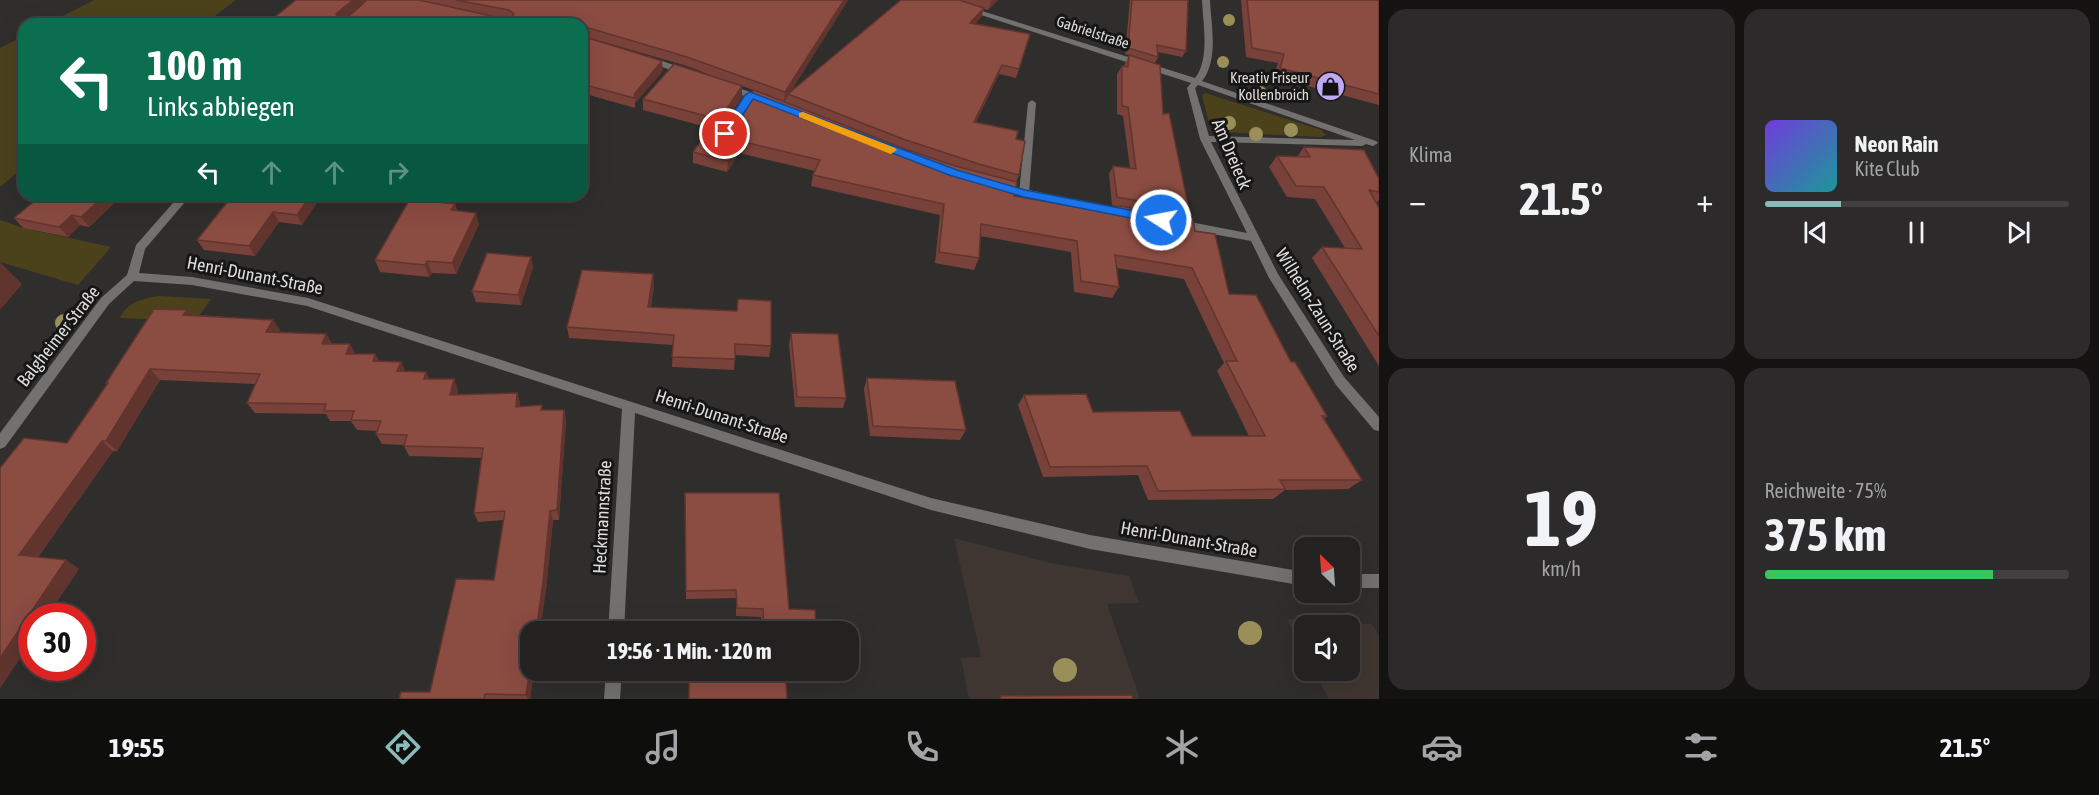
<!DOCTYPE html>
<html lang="de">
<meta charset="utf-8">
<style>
:root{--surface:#242221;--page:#2c2a2a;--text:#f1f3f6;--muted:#a3a4a5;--line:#413f3f;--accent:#8bbbb9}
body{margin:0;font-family:"Asap Condensed",sans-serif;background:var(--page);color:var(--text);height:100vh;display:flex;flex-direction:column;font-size:22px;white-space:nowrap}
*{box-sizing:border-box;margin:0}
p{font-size:20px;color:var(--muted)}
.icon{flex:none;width:33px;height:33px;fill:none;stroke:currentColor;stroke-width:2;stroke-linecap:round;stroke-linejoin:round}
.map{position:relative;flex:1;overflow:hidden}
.panel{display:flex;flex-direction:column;gap:9px;padding:9px;background:#141312;width:720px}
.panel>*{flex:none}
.top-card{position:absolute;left:18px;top:18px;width:570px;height:183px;border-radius:18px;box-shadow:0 6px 24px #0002,0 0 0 2px var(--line);background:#0b6e4f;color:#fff;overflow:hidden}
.needle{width:39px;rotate:335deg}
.buttons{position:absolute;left:1294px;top:537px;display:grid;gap:12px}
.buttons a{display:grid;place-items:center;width:66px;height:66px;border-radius:12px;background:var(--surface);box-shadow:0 6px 24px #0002,0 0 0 2px var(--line);font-size:30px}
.speed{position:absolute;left:18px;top:603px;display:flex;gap:12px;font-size:30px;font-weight:700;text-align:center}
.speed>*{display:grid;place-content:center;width:78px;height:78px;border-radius:50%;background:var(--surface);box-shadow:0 6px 24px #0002,0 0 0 2px var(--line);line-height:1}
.speed .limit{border:9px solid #d22;background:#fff;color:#111}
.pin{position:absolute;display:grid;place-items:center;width:51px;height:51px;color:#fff;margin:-26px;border:3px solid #fff;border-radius:50%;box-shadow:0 2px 6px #0007}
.me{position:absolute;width:66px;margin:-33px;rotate:281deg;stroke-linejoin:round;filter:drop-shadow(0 0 4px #0008)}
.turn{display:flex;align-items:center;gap:21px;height:126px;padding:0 30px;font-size:27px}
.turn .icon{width:78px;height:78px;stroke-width:2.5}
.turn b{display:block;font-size:42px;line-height:51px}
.lanes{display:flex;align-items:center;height:57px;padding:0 30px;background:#0003;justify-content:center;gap:30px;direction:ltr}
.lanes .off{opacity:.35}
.big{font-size:45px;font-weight:700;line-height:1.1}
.panel .tile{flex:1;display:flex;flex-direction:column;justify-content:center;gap:9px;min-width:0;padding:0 21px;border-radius:18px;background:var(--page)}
.panel .dial{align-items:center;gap:0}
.dial b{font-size:78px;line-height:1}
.song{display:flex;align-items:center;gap:18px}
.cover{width:72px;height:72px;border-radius:9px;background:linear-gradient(135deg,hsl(260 70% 55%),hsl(180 70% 35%))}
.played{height:6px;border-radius:3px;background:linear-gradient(90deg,var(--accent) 25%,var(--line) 25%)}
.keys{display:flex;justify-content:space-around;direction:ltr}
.heat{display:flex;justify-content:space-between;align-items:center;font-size:33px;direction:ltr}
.charge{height:9px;border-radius:4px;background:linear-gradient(90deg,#34c759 75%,var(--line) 0)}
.panel .tiles{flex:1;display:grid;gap:9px;grid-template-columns:repeat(2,1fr)}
.trip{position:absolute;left:520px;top:621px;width:339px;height:60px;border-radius:18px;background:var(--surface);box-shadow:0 6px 24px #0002,0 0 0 2px var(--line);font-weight:700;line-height:60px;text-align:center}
.menu{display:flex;height:96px;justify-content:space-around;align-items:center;background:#0e0e0d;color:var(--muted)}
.menu .icon{width:42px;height:42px}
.menu .on{color:var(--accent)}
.menu b{font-size:27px;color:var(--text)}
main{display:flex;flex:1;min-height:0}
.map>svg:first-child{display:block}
</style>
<main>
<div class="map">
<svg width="1379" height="699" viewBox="0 0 1379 699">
<rect width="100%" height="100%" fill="#302e2c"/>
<g fill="#3f3631">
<path d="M954,538l96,25 79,13 10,27 -32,1 33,95h-171l-8,-41 20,-1z"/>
<path d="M1287,619l43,6 42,-1 7,11v64h-50l-15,-28 36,-1v-44h-45v27z"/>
</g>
<g fill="#4b421c">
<path d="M94,0h142l-32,24h-157z"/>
<path d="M24,36v131l-24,20v-139z"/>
<path d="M1205,93l116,37 5,5 -5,2 -101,-5 -10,-7 -8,-29z"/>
<path d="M0,220l23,8 88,19 -33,38 -78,-23z"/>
<path d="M158,296l53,3 -16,22 -75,-3c6,-15 22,-19 38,-22z"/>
</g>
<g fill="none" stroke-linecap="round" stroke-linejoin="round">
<g fill="#72716f" fill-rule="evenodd">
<path d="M750,92l4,3 -24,38 -5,3 -3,-1 -2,-2 27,-40z"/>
<path d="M1032,100l4,3 -7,90 -5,3 -5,-3 9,-90z"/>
</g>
<g fill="#72716f" fill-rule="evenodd">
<path d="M935,0h12l248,78c15,-19 8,-54 7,-78h8c1,25 9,60 -8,81l174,60 2,2 -5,3 -7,-2 -4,2 -151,-4 67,132 66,103 35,40v14l-5,-1 -38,-45 -67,-107 -18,-37 -71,-13 -5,-4 5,-4 67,13 -47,-94 -13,-51 4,-5zM1198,85l157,55 -146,-4 -14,-48z"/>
<path d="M648,56l40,14 1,2 -7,2 -37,-13v-4z"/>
<path d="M727,84l41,14 1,2 -4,3 -41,-14v-4z"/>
<path d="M1001,184l132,28 5,3 -5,3 -136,-29v-4z"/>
<path d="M180,195h11l-46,54 -6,24 53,4 116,21 623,200 159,37 215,37v14l-215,-37 -159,-39 -296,-97 -11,219h-16l14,-223 -315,-103 -115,-21 -58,-4 -25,23 -104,143 -5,2v-16l101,-135 26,-23 9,-30z"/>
<rect x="1350" y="574" width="29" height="14"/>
<path d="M606,670h16l-2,29h-16z"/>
</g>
</g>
<g fill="#9b8f59">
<circle cx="1229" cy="20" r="6"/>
<circle cx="1223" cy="62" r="6"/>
<circle cx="1260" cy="93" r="7"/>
<circle cx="1229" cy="123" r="7"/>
<circle cx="1291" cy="130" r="7"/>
<circle cx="1256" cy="134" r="7"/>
<circle cx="64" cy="323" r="9"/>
<circle cx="1250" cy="633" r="12"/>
<circle cx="1065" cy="670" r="12"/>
</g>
<g fill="#784139" fill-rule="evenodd">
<path d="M367,0h481l-57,91 110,-91h97l-10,10 -4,-1 -3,8 -6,7 44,45 -3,9 -17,-4 -23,48 40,17 3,36 -3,7 -2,14 101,18 4,-7 -7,-2 -3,-31 4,-8 17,2 -7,-52 -6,-2v-40l5,-8h2l5,-11 34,59 26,96 -5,8 11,13 34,63 62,68 36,54 -3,3 38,61 -14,9 -63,1 -12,9 -125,1 -10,-25 -95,2 -25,-72 6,-10 168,41h57l-32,-65 7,-8 -40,-84 -67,-11 2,19 -7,11 -38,-6 -3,-40 -91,-16 -1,22 -5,12 -39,-7 5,-48 -129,-29 2,-11 2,-4 -76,-18 -12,19 -34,-9v-11l17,-24 -67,-18v-11l83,-18 -39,-15 -104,-30 80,35 -28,32v5l-53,-15v-69h-316zM742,86l11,4 -21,33 -7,4 -2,-2 19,-28z"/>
<path d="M1130,0h58l-2,51 -4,6 -24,-5v5l-3,6 -30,-9z"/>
<path d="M1241,0h138v105l-105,-28 4,-14 -32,-6z"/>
<path d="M1304,147l75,32v21l-3,3 3,5v158l-67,-108 10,-11 23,1 -30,-49 -28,-2 -18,-30 8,-11 20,1z"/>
<path d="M42,195h81l-34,32 -9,-2 -12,12 -45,-9 -9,-10z"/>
<path d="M322,195l-20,30 -23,-3 -24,34 -51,-6 -7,-10z"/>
<path d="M455,204l2,7 22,13 -23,50 -24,-1 -3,4 -49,-5 -5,-12z"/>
<path d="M533,267l-12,38 -45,-3 -4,-11z"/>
<path d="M654,285l-3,22 120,39 -2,11 -34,-2 -1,15 -62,-3 1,-22 -104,-7 -2,-11z"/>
<path d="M191,315l82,5 7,10 -2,3 48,1 6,10h18l5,10h20l4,7 22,1 4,9 53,19 -1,5 60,-2 3,10v3l23,4h21l2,10 -7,100h-6l-7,70 -15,80h3l-4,29h-131l31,-7 64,-112 10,-60 -26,2 -4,-9 7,-55 -72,-2 -5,-10v-1l-22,-1 -6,-10 1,-3 -20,-1 -6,-9h-21l-4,-7 -71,-1 -8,-10 9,-19 -96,-4 -43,71h-4l-75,106 28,3 13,9 -32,47h-15v24l-32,48v-220l67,-25 41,-59 -2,-1z"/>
<path d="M791,333l55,65 -3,10 -48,-1 -6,-63z"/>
<path d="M867,378l99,52 -6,10 -90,-4 -6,-47z"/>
<path d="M685,493l104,116 27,20 31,3h-85l-1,-15 -25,-1v-18l-50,1z"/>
</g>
<g fill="#61352e">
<path d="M353,0h14l-27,24 -4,-10z"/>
<path d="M844,0h4l-59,94h-1v2l-4,6 1,-10z"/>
<path d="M992,0h6l-10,10 3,-8z"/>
<path d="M984,8l-3,9 -13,15 2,-9z"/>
<path d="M662,61l1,10 -28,32v5v-15z"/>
<path d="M1002,65l-3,9 -28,57 3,-9z"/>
<path d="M742,86v11l-24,35 1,-11z"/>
<path d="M740,141l-1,12 -12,19 1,-11z"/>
<path d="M105,195h18l-34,32 -8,-10z"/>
<path d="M311,195h11l-20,30 -5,-10z"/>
<path d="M455,204l3,11 -7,-5z"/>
<path d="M273,212l6,10 -24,34 -6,-10z"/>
<path d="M476,213l3,11 -23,50 -4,-11z"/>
<path d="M72,215l8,10 -12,12 -9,-10z"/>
<path d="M531,257l2,10 -12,38 -3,-10z"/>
<path d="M427,261l5,12 -3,4 -4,-12z"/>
<path d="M0,262l22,22 -22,26z"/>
<path d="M653,274l1,11 -5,32 -1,-10z"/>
<path d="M187,310l8,11 -12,-6z"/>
<path d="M273,320l7,10 -7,13 -7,-11z"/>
<path d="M326,334l6,11 -10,-1z"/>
<path d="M350,344l6,11 -10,-1z"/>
<path d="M375,354l5,11 -7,-4z"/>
<path d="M401,362l5,10 -9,-1z"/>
<path d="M150,369l10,11 -43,71 -11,-10z"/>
<path d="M426,372l5,10 -7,-3z"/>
<path d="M454,379l4,11 -4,16 -4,-11z"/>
<path d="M517,393l3,10 -1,14 -3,-10z"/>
<path d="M564,410l2,10 -7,100 -2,-10z"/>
<path d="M102,441l11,10 -80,113 -14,-9z"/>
<path d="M550,511l3,9 -7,70 -6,42h-4z"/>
<path d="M66,560l13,9 -32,47h-15v24l-32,48v-30z"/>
<path d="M531,661v9h3l-4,29h-2l-2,-4z"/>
</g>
<g fill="#8b4c42" stroke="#61352e" stroke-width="1.5">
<path d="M296,0h57l-17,14 2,3h10l19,-17h52l77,17h16l2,-3 -5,-4 -53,-10h388l-59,92 -98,-35 -105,-31v-2h-316z"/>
<path d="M901,0h58l25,8 -14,15 60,11 -11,35 -17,-4 -28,57 44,9 -2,8 9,2 -6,34 -40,-11 -76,-25 -115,-45z"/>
<path d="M1132,0h56l-2,51 -29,-6 1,12 -30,-9z"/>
<path d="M1247,0h132v94l-99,-26 4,-14 -32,-6z"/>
<path d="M582,36l80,25 -27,32 -1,5 -52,-14z"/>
<path d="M1129,55l31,10 3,49 6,-1 20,97 -72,-13 -4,-31 23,3 -8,-62 -6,-1v-40l6,1z"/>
<path d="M674,64l68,22 -23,35 6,6 7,-4 22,-33 151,59 50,17 62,16 -3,14 107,19 -1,-9 73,13 2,12 20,3 14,60 27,1 35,67h4l32,54h-5l40,64h-82l5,9 -127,2 -11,-25 -97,1 -26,-72 62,-1 7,18 87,-1 12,25h73l-39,-75h11l-45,-93 -77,-13 4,32 -38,-6 -4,-40 -96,-17 -2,34 -40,-6 5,-48 -131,-29 7,-15 -80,-19 -12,20 -35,-9 24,-33 -74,-20z"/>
<path d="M1304,147l60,3 15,29v13l-10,-2 10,18v128l-57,-89 40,2 -38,-62 -28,-1 -19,-30 33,1z"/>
<path d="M42,195h63l-24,22 -9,-2 -13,12 -45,-9z"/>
<path d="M233,195h78l-14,20 -24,-3 -24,34 -52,-6z"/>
<path d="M410,199l45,5 -4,6 25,3 -24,50 -25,-2 -2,4 -50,-5z"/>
<path d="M487,253l44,4 -13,38 -46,-4z"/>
<path d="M582,270l71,4 -5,33 89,4 1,-12 33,2v45l-36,-2v15l-63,-2 2,-22 -107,-8z"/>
<path d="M154,309l33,1 -4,5 90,5 -7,12 60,2 -4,10h28l-4,10h29l-2,7 28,1 -4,9 29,1 -2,7h30l-4,16 67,-2 -1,14 26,-2 -1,5h23l-7,100 -7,1 -7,71 -7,50h-5v29l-5,34 -41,-1 -1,5h-85l2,-7h29l26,-113 38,1 11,-69 -31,2 9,-65 -79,-2 3,-11 -31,-1 5,-13 -30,-1 3,-9h-30l2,-7 -79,-1 13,-29 -110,-5 -44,72h-4l-83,114 47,5 -66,98v-190l24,-30 43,5 41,-60h-2z"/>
<path d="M791,333l47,1 8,64 -49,-1z"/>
<path d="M867,378l88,3 11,49 -93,-4z"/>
<path d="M685,493h94l10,116 26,1 1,19h31v3h-83l-1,-23 -26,-1 -1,-18 -50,1z"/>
<path d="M689,670h96l2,29h-98z"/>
<path d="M1132,695l1,4h-132l-1,-3z"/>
</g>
<path fill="#1a73e8" stroke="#114b97" stroke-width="1.5" d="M750,92l207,78 68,20 136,26 6,4 -6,4 -137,-27 -75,-22 -196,-76 -24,37h-7l-2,-2 25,-39z"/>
<path fill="#f59e0b" d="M803,112l92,36 2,2 -6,4 -3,-1 -89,-36v-4z"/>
<defs>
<symbol id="shop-disc" viewBox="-11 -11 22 22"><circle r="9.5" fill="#c1a8f3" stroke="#171616"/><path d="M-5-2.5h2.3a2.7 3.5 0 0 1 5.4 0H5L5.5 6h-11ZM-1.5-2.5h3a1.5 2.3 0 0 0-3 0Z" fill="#111"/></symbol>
</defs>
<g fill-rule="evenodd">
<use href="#shop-disc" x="1314" y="70" width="33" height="33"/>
</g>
<g text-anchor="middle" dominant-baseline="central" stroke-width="6" stroke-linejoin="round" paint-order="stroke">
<g font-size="15" fill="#dfdddc" stroke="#171616">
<text transform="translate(1093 32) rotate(18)">Gabrielstraße</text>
</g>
<g font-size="15" fill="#dfdddc" stroke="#171616" text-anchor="end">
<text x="1309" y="77">Kreativ Friseur<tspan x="1309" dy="17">Kollenbroich</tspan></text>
</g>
<g font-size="18" fill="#dfdddc" stroke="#171616">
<text transform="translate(1232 154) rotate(67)">Am Dreieck</text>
<text transform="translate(255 275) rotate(11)">Henri-Dunant-Straße</text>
<text transform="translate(1318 310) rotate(58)">Wilhelm-Zaun-Straße</text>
<text transform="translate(58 336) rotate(-52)">Balgheimer Straße</text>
<text transform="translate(722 416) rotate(18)">Henri-Dunant-Straße</text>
<text transform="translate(602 517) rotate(-87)">Heckmannstraße</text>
<text transform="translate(1189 539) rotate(10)">Henri-Dunant-Straße</text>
</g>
</g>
</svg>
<div class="buttons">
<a><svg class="needle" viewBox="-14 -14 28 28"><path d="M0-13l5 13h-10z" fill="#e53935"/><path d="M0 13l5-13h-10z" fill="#a3a4a5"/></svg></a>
<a><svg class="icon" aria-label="sound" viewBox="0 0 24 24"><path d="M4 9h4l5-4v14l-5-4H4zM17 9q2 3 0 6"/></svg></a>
</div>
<div class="speed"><div class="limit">30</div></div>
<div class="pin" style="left:725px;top:134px;background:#d93025"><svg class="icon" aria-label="arrive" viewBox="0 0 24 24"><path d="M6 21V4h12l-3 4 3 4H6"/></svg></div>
<svg class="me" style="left:1161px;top:220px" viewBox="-20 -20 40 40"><circle r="17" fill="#1a73e8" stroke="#fff" stroke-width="3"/><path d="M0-11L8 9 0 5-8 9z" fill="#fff"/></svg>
<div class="trip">19:56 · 1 Min. · 120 m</div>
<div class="top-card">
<div class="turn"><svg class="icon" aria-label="left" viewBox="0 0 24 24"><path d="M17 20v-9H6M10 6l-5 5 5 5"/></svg><div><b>100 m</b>Links abbiegen</div></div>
<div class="lanes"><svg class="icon" aria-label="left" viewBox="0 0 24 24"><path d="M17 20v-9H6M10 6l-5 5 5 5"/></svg><svg class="icon off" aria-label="ahead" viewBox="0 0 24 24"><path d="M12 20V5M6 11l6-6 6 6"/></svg><svg class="icon off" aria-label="ahead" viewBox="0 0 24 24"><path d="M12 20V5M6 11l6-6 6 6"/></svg><svg class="icon off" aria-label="right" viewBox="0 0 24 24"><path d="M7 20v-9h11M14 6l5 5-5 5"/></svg></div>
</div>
</div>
<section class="panel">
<div class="tiles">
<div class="tile"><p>Klima</p>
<div class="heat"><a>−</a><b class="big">21.5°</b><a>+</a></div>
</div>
<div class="tile">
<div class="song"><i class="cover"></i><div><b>Neon Rain</b><p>Kite Club</p></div></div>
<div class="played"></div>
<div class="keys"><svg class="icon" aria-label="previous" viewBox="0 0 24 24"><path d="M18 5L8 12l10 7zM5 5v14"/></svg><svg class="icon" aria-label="pause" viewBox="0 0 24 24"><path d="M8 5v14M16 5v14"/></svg><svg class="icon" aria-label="next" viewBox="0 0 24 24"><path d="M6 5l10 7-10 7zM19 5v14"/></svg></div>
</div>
<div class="tile dial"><b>19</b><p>km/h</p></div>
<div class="tile"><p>Reichweite · 75%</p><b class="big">375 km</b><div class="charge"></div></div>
</div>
</section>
</main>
<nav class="menu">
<b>19:55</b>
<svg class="icon on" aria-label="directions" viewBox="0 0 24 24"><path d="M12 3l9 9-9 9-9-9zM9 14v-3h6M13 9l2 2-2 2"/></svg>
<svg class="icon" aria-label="music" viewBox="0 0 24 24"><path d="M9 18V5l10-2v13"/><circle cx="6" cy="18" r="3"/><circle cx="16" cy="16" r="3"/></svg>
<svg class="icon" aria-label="phone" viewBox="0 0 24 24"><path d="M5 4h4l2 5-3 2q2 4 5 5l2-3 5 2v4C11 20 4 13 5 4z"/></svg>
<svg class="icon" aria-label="climate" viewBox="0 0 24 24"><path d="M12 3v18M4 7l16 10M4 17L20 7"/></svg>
<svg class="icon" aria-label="car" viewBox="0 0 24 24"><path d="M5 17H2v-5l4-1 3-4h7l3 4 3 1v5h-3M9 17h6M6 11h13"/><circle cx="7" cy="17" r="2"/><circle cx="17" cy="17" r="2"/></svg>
<svg class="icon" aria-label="filters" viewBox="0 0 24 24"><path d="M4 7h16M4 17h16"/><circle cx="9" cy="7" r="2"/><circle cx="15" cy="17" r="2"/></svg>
<b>21.5°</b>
</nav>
